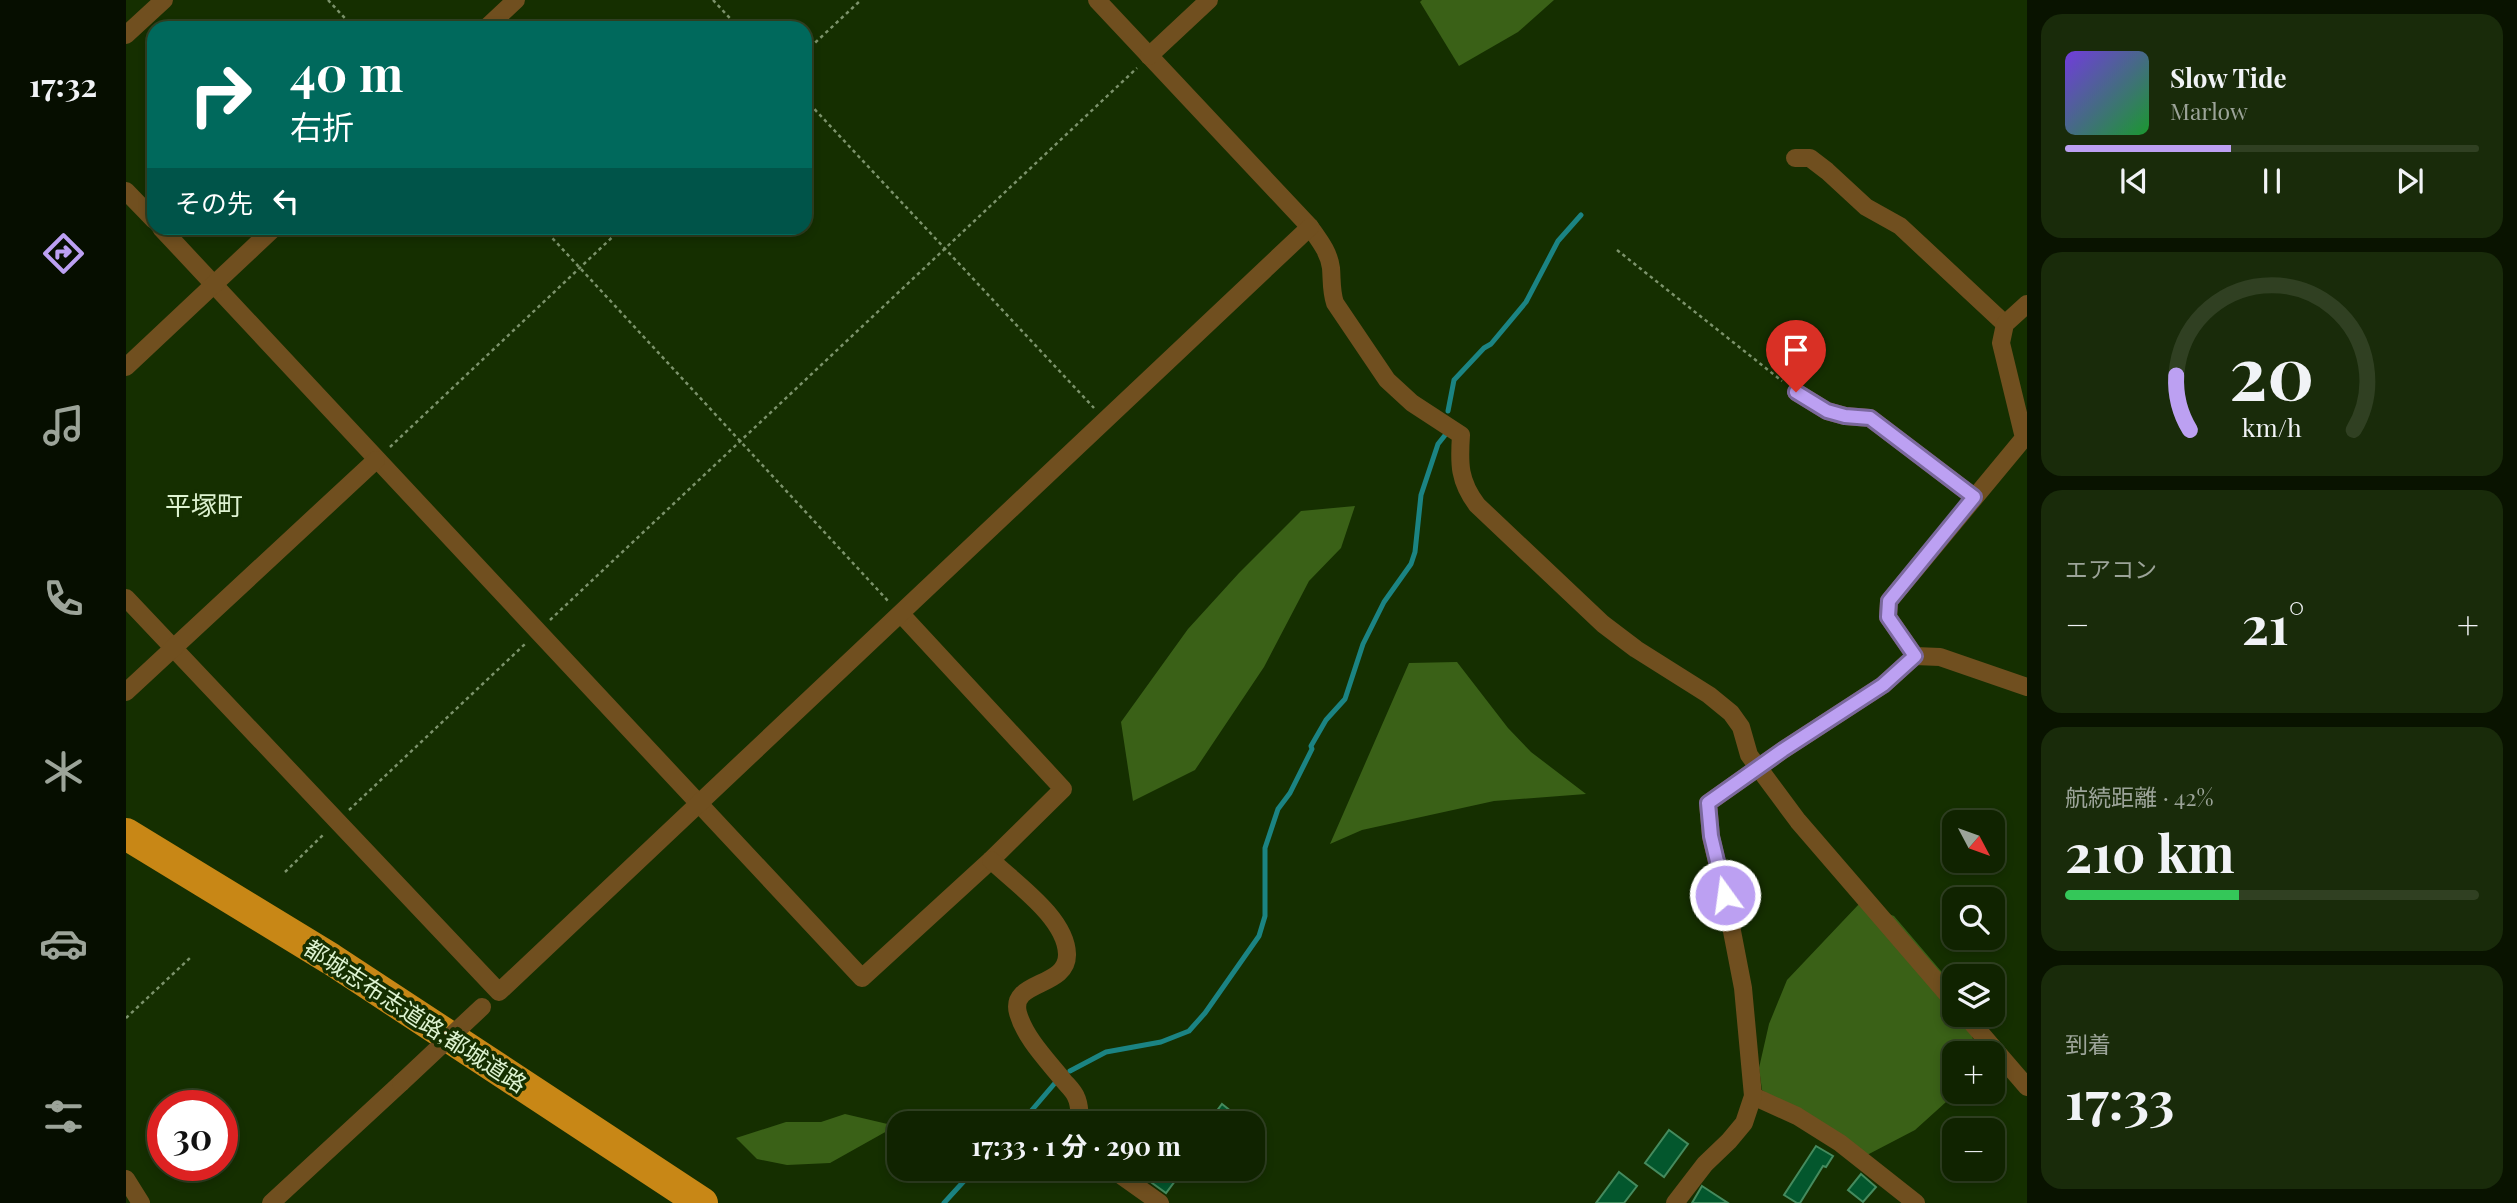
<!DOCTYPE html>
<html lang="ja">
<meta charset="utf-8">
<style>
:root{--surface:#102300;--page:#192b0a;--text:#f1f3f6;--muted:#9ca499;--line:#304022;--accent:#bca0f2}
body{margin:0;font-family:"Playfair Display","Noto Sans JP",serif;background:var(--page);color:var(--text);height:100vh;display:flex;flex-direction:column;font-size:26px;white-space:nowrap}
*{box-sizing:border-box;margin:0}
p{font-size:23px;color:var(--muted)}
.icon{flex:none;width:38px;height:38px;fill:none;stroke:currentColor;stroke-width:2;stroke-linecap:round;stroke-linejoin:round}
.map{position:relative;flex:1;overflow:hidden}
.sheet{display:flex;flex-direction:column;gap:14px;padding:14px;background:#091300;width:490px}
.sheet>*{flex:none}
.guide{position:absolute;left:21px;top:21px;width:665px;height:214px;border-radius:21px;box-shadow:0 4px 10px #0003,0 0 0 2px var(--line);background:#00695c;color:#fff;overflow:hidden}
.needle{width:46px;rotate:131deg}
.buttons{position:absolute;left:1816px;top:810px;display:grid;gap:14px}
.buttons a{display:grid;place-items:center;width:63px;height:63px;border-radius:14px;background:var(--surface);box-shadow:0 4px 10px #0003,0 0 0 2px var(--line);font-size:35px}
.speed{position:absolute;left:21px;top:1090px;display:flex;gap:14px;font-size:35px;font-weight:700;text-align:center}
.speed>*{display:grid;place-content:center;width:91px;height:91px;border-radius:50%;background:var(--surface);box-shadow:0 4px 10px #0003,0 0 0 2px var(--line);line-height:1}
.speed .limit{border:10px solid #d22;background:#fff;color:#111}
.pin{position:absolute;display:grid;place-items:center;width:60px;height:60px;color:#fff;margin:-72px -30px;border-radius:50% 50% 50% 0;rotate:-45deg;box-shadow:0 0 7px #0007}
.pin .icon{rotate:45deg}
.me{position:absolute;width:77px;margin:-38px;rotate:346deg;stroke-linejoin:round;filter:drop-shadow(0 0 5px #0008)}
.turn{display:flex;align-items:center;gap:24px;height:147px;padding:0 28px;font-size:32px}
.turn .icon{width:91px;height:91px;stroke-width:2.5}
.turn b{display:block;font-size:49px;line-height:60px}
.then{display:flex;align-items:center;height:66px;padding:0 28px;background:#0003;gap:14px;font-size:26px}
.big{font-size:52px;font-weight:700;line-height:1.1}
.sheet .widget{flex:1;display:flex;flex-direction:column;justify-content:center;gap:10px;min-width:0;padding:0 24px;border-radius:21px;background:var(--page)}
.sheet .dial{align-items:center;gap:0}
.dial svg{height:182px;overflow:visible;fill:none;stroke:var(--line);stroke-width:7;stroke-linecap:round;text-anchor:middle}
.dial text{fill:var(--text);stroke:none}
.song{display:flex;align-items:center;gap:21px}
.cover{width:84px;height:84px;border-radius:10px;background:linear-gradient(135deg,hsl(260 70% 55%),hsl(130 70% 35%))}
.played{height:7px;border-radius:4px;background:linear-gradient(90deg,var(--accent) 40%,var(--line) 40%)}
.keys{display:flex;justify-content:space-around;direction:ltr}
.heat{display:flex;justify-content:space-between;align-items:center;font-size:38px;direction:ltr}
.charge{height:10px;border-radius:5px;background:linear-gradient(90deg,#34c759 42%,var(--line) 0)}
.trip{position:absolute;left:761px;top:1111px;width:378px;height:70px;border-radius:21px;background:var(--surface);box-shadow:0 4px 10px #0003,0 0 0 2px var(--line);font-weight:700;line-height:70px;text-align:center}
main{display:flex;flex:1;min-height:0}
.tab-bar{display:flex;flex-direction:column;width:126px;justify-content:space-around;align-items:center;background:#060e00;color:var(--muted)}
.tab-bar .icon{width:49px;height:49px}
.tab-bar .current{color:var(--accent)}
.tab-bar b{font-size:32px;color:var(--text)}
.map>svg:first-child{display:block}
</style>
<main>
<nav class="tab-bar">
<b>17:32</b>
<svg class="icon current" aria-label="directions" viewBox="0 0 24 24"><path d="M12 3l9 9-9 9-9-9zM9 14v-3h6M13 9l2 2-2 2"/></svg>
<svg class="icon" aria-label="music" viewBox="0 0 24 24"><path d="M9 18V5l10-2v13"/><circle cx="6" cy="18" r="3"/><circle cx="16" cy="16" r="3"/></svg>
<svg class="icon" aria-label="phone" viewBox="0 0 24 24"><path d="M5 4h4l2 5-3 2q2 4 5 5l2-3 5 2v4C11 20 4 13 5 4z"/></svg>
<svg class="icon" aria-label="climate" viewBox="0 0 24 24"><path d="M12 3v18M4 7l16 10M4 17L20 7"/></svg>
<svg class="icon" aria-label="car" viewBox="0 0 24 24"><path d="M5 17H2v-5l4-1 3-4h7l3 4 3 1v5h-3M9 17h6M6 11h13"/><circle cx="7" cy="17" r="2"/><circle cx="17" cy="17" r="2"/></svg>
<svg class="icon" aria-label="filters" viewBox="0 0 24 24"><path d="M4 7h16M4 17h16"/><circle cx="9" cy="7" r="2"/><circle cx="15" cy="17" r="2"/></svg>
</nav>
<div class="map">
<svg width="1901" height="1203" viewBox="0 0 1901 1203">
<rect width="100%" height="100%" fill="#152f00"/>
<g fill="#3a6117">
<path d="M1296,0h132l-36,32 -59,34 -39,-64z"/>
<path d="M1229,506l-14,42 -32,33 -45,86 -69,103 -62,31 -12,-79 67,-93 51,-56 62,-62z"/>
<path d="M1331,662l51,66 23,24 55,42 -92,7 -132,29 -32,14 79,-181z"/>
<path d="M1734,903l34,13 58,68 3,7v24h9l12,32 -3,6 -18,1 1,39 -41,37 -48,25 -97,-59 -8,-6 -3,-22 10,-44 18,-44z"/>
<path d="M719,1114l51,12 -66,37 -43,2 -30,-6 -21,-21 50,-16h35z"/>
</g>
<g fill="none" stroke-linecap="round" stroke-linejoin="round">
<g stroke="#1b8483" stroke-width="5">
<path d="M1322,411l6,-31 30,-32 7,-4 35,-42 32,-61 23,-26"/>
<path d="M944,1071l36,-19 55,-10 28,-11 16,-18 54,-77 6,-20v-68l13,-39 12,-16 22,-44 -1,-3 15,-26 19,-21 18,-55 21,-42 27,-38 4,-12 6,-57 17,-51 8,-10"/>
<path d="M894,1124l35,-41"/>
<path d="M818,1203l31,-34"/>
</g>
</g>
<g fill="#03572d" stroke="#458b5e" stroke-width="2">
<path d="M1096,1104l15,12 -6,8h-24z"/>
<path d="M1543,1130l19,14 -24,33 -19,-14z"/>
<path d="M1690,1146l17,10 -7,11 -3,-1 -23,37h-3l-13,-8z"/>
<path d="M1030,1169h28l-18,24 -18,-13z"/>
<path d="M1493,1172l18,14 -13,17h-28z"/>
<path d="M1735,1174l15,13 -13,15 -15,-12z"/>
<path d="M1576,1186l26,17h-36z"/>
</g>
<g fill="none" stroke-linecap="round" stroke-linejoin="round">
<g stroke="#7c936b" stroke-width="2.5" stroke-dasharray="3.5 3.5" stroke-linecap="butt">
<path d="M202,0l26,28"/>
<path d="M587,0l26,28"/>
<path d="M679,52l56,-52"/>
<path d="M679,99l289,309"/>
<path d="M417,228l346,374"/>
<path d="M1491,250l165,131"/>
<path d="M264,447l232,-219"/>
<path d="M424,620l587,-552"/>
<path d="M223,810l176,-166"/>
<path d="M159,872l39,-38"/>
<path d="M0,1018l65,-61"/>
</g>
<g stroke="#704f1f" stroke-width="18">
<path d="M971,0l213,227c9,13 19,25 21,41 1,12 0,23 4,35l52,77 25,23 49,32c-2,29 -2,46 16,70l126,119 33,25 73,46 22,18 10,14 8,28 49,66 157,182"/>
<path d="M360,28l30,-28"/>
<path d="M0,35l38,-35"/>
<path d="M1023,56l60,-56"/>
<path d="M1669,158h15l17,13 39,36 34,19 105,98"/>
<path d="M0,191l28,29"/>
<path d="M35,228l701,750 129,-118 72,-71 -162,-175"/>
<path d="M0,367l148,-139"/>
<path d="M1670,392l31,19 18,5 25,2 104,79"/>
<path d="M0,598l373,394 811,-765"/>
<path d="M1789,656l-27,-39 1,-16 135,-163 -23,-95 4,-19 22,-20"/>
<path d="M0,692l250,-232"/>
<path d="M865,860c25,24 75,58 76,94 1,34 -58,26 -49,59 7,25 29,47 45,67 4,5 11,11 13,17 4,7 3,18 5,27"/>
<path d="M1839,1015l62,72"/>
<path d="M1627,1096l44,20 43,27 76,60"/>
<path d="M986,1169l48,34"/>
<path d="M0,1179l15,24"/>
<path d="M145,1203l130,-120"/>
<path d="M1549,1203l30,-39 24,-23 15,-18 9,-27 -10,-108 -18,-93 -14,-58 -3,-34 75,-53 100,-65 32,-29 25,1 87,30"/>
</g>
<path stroke="#c88716" stroke-width="32" d="M0,834l205,125 371,244"/>
<path stroke="#704f1f" stroke-width="18" d="M275,1083l81,-76"/>
</g>
<g fill="none" stroke-linecap="round" stroke-linejoin="round">
<defs>
<path id="route" d="M1599,895l-14,-59 -3,-33 75,-53 100,-65 32,-29 -27,-39 1,-16 85,-104 -104,-79 -25,-2 -18,-5 -31,-19"/>
</defs>
<use href="#route" stroke="#7a689d" stroke-width="18"/>
<use href="#route" stroke="#bca0f2" stroke-width="12"/>
</g>
<g text-anchor="middle" dominant-baseline="central" stroke-width="7" stroke-linejoin="round" paint-order="stroke">
<g font-size="23" fill="#def3d1" stroke="#152f00">
<text transform="translate(290 1015) rotate(33)">都城志布志道路;都城道路</text>
</g>
<g font-size="26" fill="#def3d1" stroke="#152f00">
<text x="78" y="504">平塚町</text>
</g>
</g>
</svg>
<div class="buttons">
<a><svg class="needle" viewBox="-14 -14 28 28"><path d="M0-13l5 13h-10z" fill="#e53935"/><path d="M0 13l5-13h-10z" fill="#9ca499"/></svg></a>
<a><svg class="icon" aria-label="search" viewBox="0 0 24 24"><circle cx="10" cy="10" r="6"/><path d="M15 15l6 6"/></svg></a>
<a><svg class="icon" aria-label="layers" viewBox="0 0 24 24"><path d="M12 4l9 5-9 5-9-5zM3 14l9 5 9-5"/></svg></a>
<a>+</a>
<a>−</a>
</div>
<div class="speed"><div class="limit">30</div></div>
<div class="pin" style="left:1670px;top:392px;background:#d93025"><svg class="icon" aria-label="arrive" viewBox="0 0 24 24"><path d="M6 21V4h12l-3 4 3 4H6"/></svg></div>
<svg class="me" style="left:1599px;top:895px" viewBox="-20 -20 40 40"><circle r="17" fill="#bca0f2" stroke="#fff" stroke-width="3"/><path d="M0-11L8 9 0 5-8 9z" fill="#fff"/></svg>
<div class="trip">17:33 · 1 分 · 290 m</div>
<div class="guide">
<div class="turn"><svg class="icon" aria-label="right" viewBox="0 0 24 24"><path d="M7 20v-9h11M14 6l5 5-5 5"/></svg><div><b>40 m</b>右折</div></div>
<div class="then">その先<svg class="icon" aria-label="left" viewBox="0 0 24 24"><path d="M17 20v-9H6M10 6l-5 5 5 5"/></svg></div>
</div>
</div>
<section class="sheet">
<div class="widget">
<div class="song"><i class="cover"></i><div><b>Slow Tide</b><p>Marlow</p></div></div>
<div class="played"></div>
<div class="keys"><svg class="icon" aria-label="previous" viewBox="0 0 24 24"><path d="M18 5L8 12l10 7zM5 5v14"/></svg><svg class="icon" aria-label="pause" viewBox="0 0 24 24"><path d="M8 5v14M16 5v14"/></svg><svg class="icon" aria-label="next" viewBox="0 0 24 24"><path d="M6 5l10 7-10 7zM19 5v14"/></svg></div>
</div>
<div class="widget dial"><svg viewBox="0 0 100 80">
<path d="M14 69A42 42 0 1 1 86 69"/>
<path d="M14 69A42 42 0 0 1 8 45" stroke="#bca0f2"/>
<text x="50" y="56" font-size="32" font-weight="700">20</text>
<text x="50" y="72" font-size="11">km/h</text>
</svg></div>
<div class="widget"><p>エアコン</p>
<div class="heat"><a>−</a><b class="big">21°</b><a>+</a></div>
</div>
<div class="widget"><p>航続距離 · 42%</p><b class="big">210 km</b><div class="charge"></div></div>
<div class="widget"><p>到着</p><b class="big">17:33</b></div>
</section>
</main>
